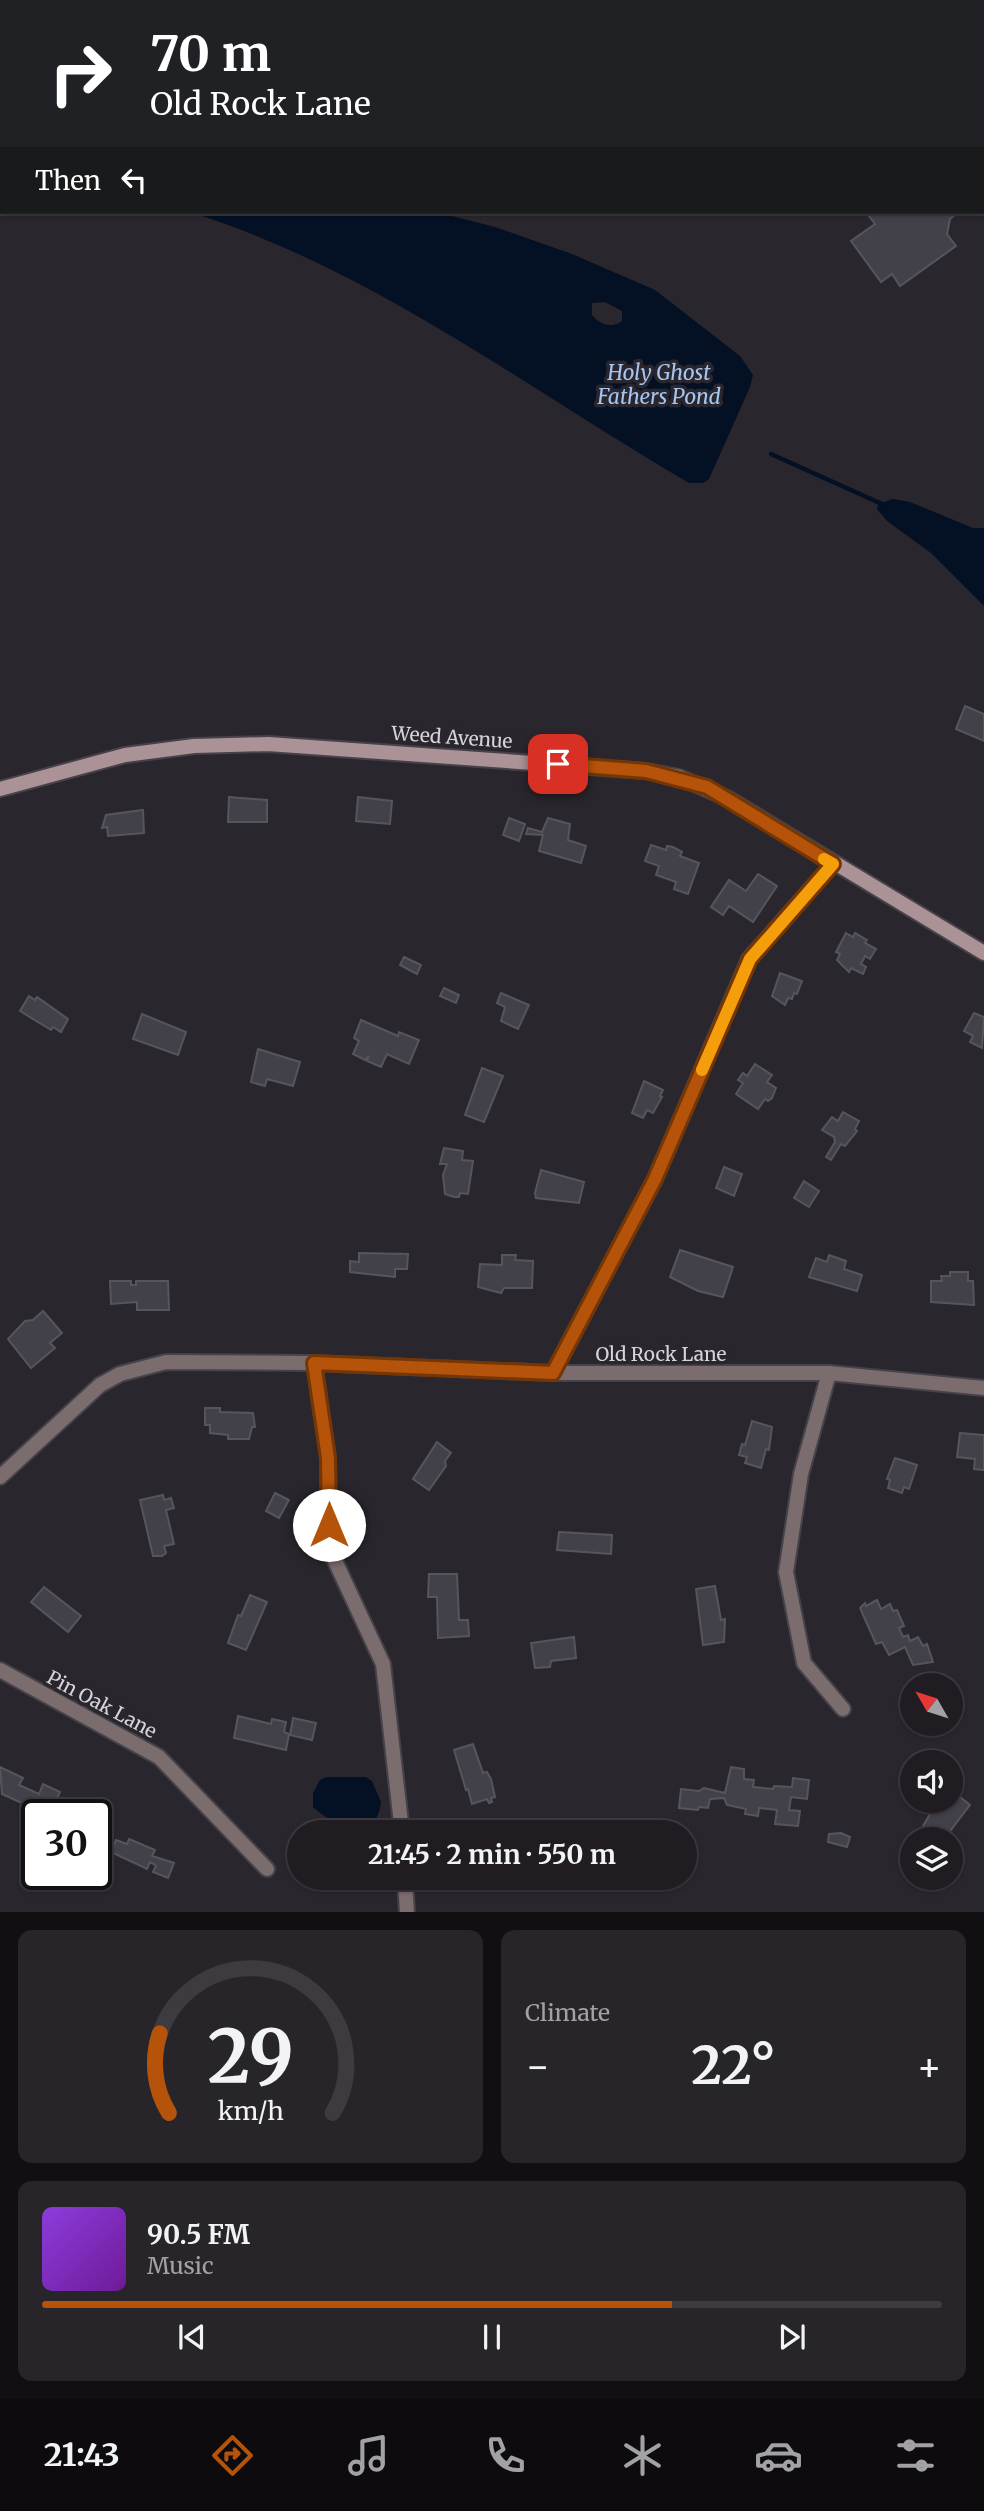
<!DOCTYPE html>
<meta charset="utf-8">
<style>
:root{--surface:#201c22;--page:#28252a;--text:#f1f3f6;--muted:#a2a1a5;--line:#3d3a40;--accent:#b45309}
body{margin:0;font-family:Merriweather,serif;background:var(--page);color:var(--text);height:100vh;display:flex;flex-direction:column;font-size:26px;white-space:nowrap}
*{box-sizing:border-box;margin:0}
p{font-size:23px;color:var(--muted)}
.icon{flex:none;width:38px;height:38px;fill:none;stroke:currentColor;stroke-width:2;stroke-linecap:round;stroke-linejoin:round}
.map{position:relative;height:1912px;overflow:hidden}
.panel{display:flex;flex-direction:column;gap:18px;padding:18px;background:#120f13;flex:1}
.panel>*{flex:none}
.banner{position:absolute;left:0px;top:0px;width:985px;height:214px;box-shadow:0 2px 5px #0004,0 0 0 2px var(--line);background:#202124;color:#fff;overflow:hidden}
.needle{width:46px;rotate:309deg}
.fabs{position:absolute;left:900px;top:1673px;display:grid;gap:14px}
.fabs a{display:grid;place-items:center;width:63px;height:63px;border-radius:50%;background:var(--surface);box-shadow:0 2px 5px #0004,0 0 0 2px var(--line);font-size:35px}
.speed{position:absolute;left:21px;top:1799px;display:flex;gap:14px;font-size:35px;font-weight:700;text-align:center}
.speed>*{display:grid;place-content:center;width:91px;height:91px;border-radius:50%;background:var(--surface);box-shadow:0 2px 5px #0004,0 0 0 2px var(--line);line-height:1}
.speed .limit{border:4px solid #111;border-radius:10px;background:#fff;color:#111}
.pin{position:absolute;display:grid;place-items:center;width:60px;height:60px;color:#fff;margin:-30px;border-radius:14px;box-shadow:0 4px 10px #0006}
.me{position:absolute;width:77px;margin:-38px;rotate:0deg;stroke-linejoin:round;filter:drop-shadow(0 0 5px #0008)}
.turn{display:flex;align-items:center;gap:24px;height:147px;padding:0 35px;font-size:32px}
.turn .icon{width:91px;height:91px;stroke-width:2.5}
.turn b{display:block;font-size:49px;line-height:60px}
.then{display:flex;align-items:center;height:66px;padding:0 35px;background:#0003;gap:14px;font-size:26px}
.big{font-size:52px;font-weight:700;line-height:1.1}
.panel .tile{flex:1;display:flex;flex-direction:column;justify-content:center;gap:10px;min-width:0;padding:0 24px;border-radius:14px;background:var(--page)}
.panel .dial{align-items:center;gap:0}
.dial svg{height:182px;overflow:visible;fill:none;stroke:var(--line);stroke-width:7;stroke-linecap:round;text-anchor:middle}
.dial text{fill:var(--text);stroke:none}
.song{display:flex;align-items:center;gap:21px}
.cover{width:84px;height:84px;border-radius:10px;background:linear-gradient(135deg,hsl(270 70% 55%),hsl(280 70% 35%))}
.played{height:7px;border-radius:4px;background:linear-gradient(90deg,var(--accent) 70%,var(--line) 70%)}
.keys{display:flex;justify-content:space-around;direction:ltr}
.heat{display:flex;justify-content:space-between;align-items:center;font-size:38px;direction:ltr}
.panel .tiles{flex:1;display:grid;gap:18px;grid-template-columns:1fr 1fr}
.tile:last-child{grid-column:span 2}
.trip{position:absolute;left:287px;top:1820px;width:410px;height:70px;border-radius:35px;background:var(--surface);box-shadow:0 2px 5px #0004,0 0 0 2px var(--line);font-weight:700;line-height:70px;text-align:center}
.tabs{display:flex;height:112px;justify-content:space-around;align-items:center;background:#0d0b0e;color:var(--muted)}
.tabs .icon{width:49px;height:49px}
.tabs .on{color:var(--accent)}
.tabs b{font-size:32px;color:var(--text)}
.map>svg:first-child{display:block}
</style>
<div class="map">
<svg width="984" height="1913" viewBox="0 0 984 1913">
<rect width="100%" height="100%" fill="#2a262d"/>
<g fill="#041024" fill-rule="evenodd">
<path d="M190,212h246l59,15 77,27 83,36 85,66 13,19 -3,12 -41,92 -6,4h-14c-163,-95 -317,-214 -499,-271zM605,302l17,9v10c-10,8 -23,3 -30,-6v-12z"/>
<path d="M893,499l17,3 63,26h11v78l-53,-53 -44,-32 -10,-12 1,-5z"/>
<path d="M326,1777h40l6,4 9,21c-5,44 -47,24 -68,5v-14l7,-13z"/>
</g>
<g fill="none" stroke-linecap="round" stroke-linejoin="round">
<path stroke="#041024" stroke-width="4.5" d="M771,454l111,50"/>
</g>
<g fill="#424149" stroke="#56555e" stroke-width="2">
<path d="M866,212h92l-8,7 -3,15 9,12 -56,40 -8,-12 -11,8 -30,-41 24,-17z"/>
<path d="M965,706l19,8v27l-28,-12z"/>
<path d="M229,797l38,3v22h-39z"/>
<path d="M358,797l34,4 -2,23 -34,-3z"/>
<path d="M143,810l1,23 -36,3 -1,-9 -5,1 4,-13z"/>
<path d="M509,818l16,6 -6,17 -16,-6z"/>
<path d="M548,818l22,6 -2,16 18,6 -5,17 -42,-12 4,-16 -17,-1 2,-6 14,4z"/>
<path d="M651,845l15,5 1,-4 6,1 9,5 -2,4 19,7 -11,31 -14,-5 2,-7 -20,-7 3,-9 -14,-5z"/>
<path d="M758,874l19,12 -24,36 -24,-16 -6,9 -12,-8 18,-27 17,11z"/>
<path d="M846,933l7,4 2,-4 12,7 -2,3 11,6 -6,10 -5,-3 -4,8 5,3 -3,7 -12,-6 -2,4 -12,-12 3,-6 -4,-2z"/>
<path d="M404,957l17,8 -4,9 -17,-9z"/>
<path d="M780,973l22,8 -5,13 -3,-1 -2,6 -4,-1 -3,7 -13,-9z"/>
<path d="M444,988l15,7 -3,8 -16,-7z"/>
<path d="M501,993l28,12 -11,24 -17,-8 4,-14 -8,-4z"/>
<path d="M29,996l6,4 2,-3 31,22 -7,13 -8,-5 -2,3 -31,-19z"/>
<path d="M974,1013l10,4 -2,31 -12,-6 3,-6 -9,-5z"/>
<path d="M142,1014l44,18 -8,23 -45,-16z"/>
<path d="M361,1020l37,16 1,-4 20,8 -10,24 -22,-10 -6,13 -14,-6 2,-5 -4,4 -12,-6 6,-13 -5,-3z"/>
<path d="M258,1049l42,13 -7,24 -26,-7 -2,7 -14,-4z"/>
<path d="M755,1064l17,11 -5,7 9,6 -4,10 -4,3 -3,-2 -7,10 -22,-15 7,-11 -5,-3 5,-7 4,3z"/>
<path d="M482,1068l21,8 -19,46 -19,-7z"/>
<path d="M644,1081l19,9 -3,6 2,1 -9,16 -6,-3 -4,8 -11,-5z"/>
<path d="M843,1112l16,9 -4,8 2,2 -12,15 -4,-2 -10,16 -5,-3 9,-15 -1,-5 -12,-7 10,-13 6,4z"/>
<path d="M444,1148l19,3 -1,9 11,1 -5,33 -8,-1 -1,4h-5l-9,-3 -2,-19 4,-11h-7z"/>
<path d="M724,1167l18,7 -8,22 -18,-8z"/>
<path d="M541,1170l43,12 -5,21 -43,-5 -1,-5z"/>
<path d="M804,1181l15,10 -10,16 -15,-9z"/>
<path d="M680,1250l53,17 -10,30 -25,-6 -28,-14z"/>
<path d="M359,1253l49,1 -1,15h-12v8l-45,-5v-11l9,1z"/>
<path d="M502,1255h14l-1,5 18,1 -1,27h-28l-3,5 -23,-6 2,-23 22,1z"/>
<path d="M829,1255l17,6 -2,8 18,6 -5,16 -48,-14 7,-19 11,4z"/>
<path d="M950,1272h18v9h5l1,24 -43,-3v-21h11l-1,-5h9z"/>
<path d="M110,1281h21v4h5v-4h32l1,29h-32v-8l-26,2z"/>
<path d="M43,1311l19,22 -12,10 5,5 -24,20 -23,-29 17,-18 8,-1z"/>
<path d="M205,1408h15v4l33,1 2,14h-3l-3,12h-21v-4l-18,-2v-8h-5z"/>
<path d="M752,1421l20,6 -3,23 -3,-1 -5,19 -16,-5 2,-6 -8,-2 3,-11 3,1z"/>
<path d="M960,1433l24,2v35l-10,-1 1,-10 -18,-2z"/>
<path d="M437,1442l14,11 -6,8 1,5 -17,24 -16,-11z"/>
<path d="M895,1458l22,7 -8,24 -5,-2 -2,6 -14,-5 2,-8 -3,-1z"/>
<path d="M275,1493l14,7 -10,18 -13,-7z"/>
<path d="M163,1495l1,5 7,-2 3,10 -8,2 8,34 -10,2 2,7 -4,3h-9l-13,-56z"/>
<path d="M559,1532l53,3 -1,19 -54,-4z"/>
<path d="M429,1574h28l2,46h9l1,16 -31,2 -1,-41h-9z"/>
<path d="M715,1586l6,34 4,-1 -1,23 -21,3 -7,-56z"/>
<path d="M44,1587l37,29 -13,16 -37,-30z"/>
<path d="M250,1595l17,7 -21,48 -18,-7 10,-28 3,1z"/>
<path d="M877,1600l4,9 9,-5 3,7 4,-1 7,16 -5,2 4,9 5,-2 2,6 8,-4 5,9 4,-2 6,18 -20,3 -8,-18 -16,8 -7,-13 -6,2 -16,-36 5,-5 1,3z"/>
<path d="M574,1637l2,21 -25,3 -1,6 -15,1 -4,-25z"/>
<path d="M238,1716l33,8 1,-5 14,3 -2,10 5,2 -3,16 -52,-12z"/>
<path d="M293,1718l23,5 -4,17 -22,-5z"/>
<path d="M473,1744l10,29 4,-1 4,7 4,18 -4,1 1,4 -3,1 -2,-4 -15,5 -4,-15 -2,1 -12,-40z"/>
<path d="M0,1767l23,11 -4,7 20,9 4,-10 17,8 -11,23h-9l-8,-4 1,-3 -31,-14z"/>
<path d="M731,1767l13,2v10l10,1 -1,7 20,2 1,-3 18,1 1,-9 16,2 -2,19 -16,-2 -2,13 11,1 -2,15 -23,-2 2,-14 -18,-2 -1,8 -13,-2 1,-5 -19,-4 -3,-7 -14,1 -2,9 -9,-1 -1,3 -19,-2 2,-19 18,2 5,-3 21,5z"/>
<path d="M950,1789l20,16 -26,34h-6l-15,-13 10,-17 3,2 5,-6 -2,-4h11z"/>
<path d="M841,1833l9,4 -3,10 -19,-5 1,-8z"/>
<path d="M129,1839l26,11 -3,6 22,7 -6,15 -15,-6 3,-6 -4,-3 -2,-1 -3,7 -36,-17 5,-12 11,4z"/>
</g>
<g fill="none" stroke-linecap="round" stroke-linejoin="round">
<defs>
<g id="minor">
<path d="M314,1363l14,95 1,90 54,116 19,168"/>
<path d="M553,1373l102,-194 94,-220 84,-95"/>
<path d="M829,1373l-28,101 -15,98 18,91 39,46"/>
<path d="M0,1477l100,-92 20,-11 46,-12 148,1 239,10h276l155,15"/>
<path d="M0,1670l159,87 108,112"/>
<path d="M405,1878l2,35"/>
</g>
<path id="secondary" d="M0,789l125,-34 69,-9 74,-2 378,27 33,6 50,22 255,154"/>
</defs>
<use href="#minor" stroke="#464249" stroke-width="18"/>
<use href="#secondary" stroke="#464249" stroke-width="18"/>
<use href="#minor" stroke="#7b6c6e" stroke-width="14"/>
<use href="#secondary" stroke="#ab9296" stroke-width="14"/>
</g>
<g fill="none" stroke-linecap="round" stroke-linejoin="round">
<defs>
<path id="route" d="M329,1525l-1,-67 -14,-95 239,10 102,-194 95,-220 83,-95 -126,-77 -61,-16 -88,-7"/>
</defs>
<use href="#route" stroke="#753606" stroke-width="18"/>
<use href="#route" stroke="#b45309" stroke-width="12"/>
<path stroke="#f59e0b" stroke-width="12" d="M702,1070l48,-111 83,-95 -9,-5"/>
</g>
<g text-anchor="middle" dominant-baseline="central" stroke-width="7" stroke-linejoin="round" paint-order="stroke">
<g font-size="19" fill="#d7d5da" stroke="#2a262d">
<text transform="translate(452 737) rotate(4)">Weed Avenue</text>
<text x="661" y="1354">Old Rock Lane</text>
<text transform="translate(102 1704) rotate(28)">Pin Oak Lane</text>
</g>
<g font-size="21" font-style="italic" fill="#a5c5f3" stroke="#2a262d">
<text x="659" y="372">Holy Ghost<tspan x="659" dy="24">Fathers Pond</tspan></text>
</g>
</g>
</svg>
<div class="fabs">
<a><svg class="needle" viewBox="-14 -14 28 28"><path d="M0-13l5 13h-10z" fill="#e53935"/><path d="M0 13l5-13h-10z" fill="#a2a1a5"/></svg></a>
<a><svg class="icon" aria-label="sound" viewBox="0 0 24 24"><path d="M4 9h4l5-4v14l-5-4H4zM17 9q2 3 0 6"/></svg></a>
<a><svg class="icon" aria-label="layers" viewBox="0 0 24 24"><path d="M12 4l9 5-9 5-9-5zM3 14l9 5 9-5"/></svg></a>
</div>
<div class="speed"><div class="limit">30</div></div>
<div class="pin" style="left:558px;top:764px;background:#d93025"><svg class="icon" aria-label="arrive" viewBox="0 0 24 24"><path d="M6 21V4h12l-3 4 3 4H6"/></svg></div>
<svg class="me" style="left:329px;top:1525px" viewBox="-20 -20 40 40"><circle r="19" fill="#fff"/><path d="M0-13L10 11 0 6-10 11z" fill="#b45309"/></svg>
<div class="trip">21:45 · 2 min · 550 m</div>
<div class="banner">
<div class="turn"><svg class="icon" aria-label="right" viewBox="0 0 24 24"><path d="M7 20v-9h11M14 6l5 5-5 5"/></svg><div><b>70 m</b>Old Rock Lane</div></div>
<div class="then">Then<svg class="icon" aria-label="left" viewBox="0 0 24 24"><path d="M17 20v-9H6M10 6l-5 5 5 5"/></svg></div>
</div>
</div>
<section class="panel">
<div class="tiles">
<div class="tile dial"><svg viewBox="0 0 100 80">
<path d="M14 69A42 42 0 1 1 86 69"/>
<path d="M14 69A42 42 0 0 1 10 34" stroke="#b45309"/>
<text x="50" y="56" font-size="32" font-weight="700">29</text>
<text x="50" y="72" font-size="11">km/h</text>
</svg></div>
<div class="tile"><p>Climate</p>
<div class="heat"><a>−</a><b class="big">22°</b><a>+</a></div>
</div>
<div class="tile">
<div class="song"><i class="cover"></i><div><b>90.5 FM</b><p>Music</p></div></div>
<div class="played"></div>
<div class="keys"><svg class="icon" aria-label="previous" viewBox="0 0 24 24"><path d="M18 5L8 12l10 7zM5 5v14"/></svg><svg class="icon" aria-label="pause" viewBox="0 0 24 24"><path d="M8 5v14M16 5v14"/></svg><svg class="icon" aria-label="next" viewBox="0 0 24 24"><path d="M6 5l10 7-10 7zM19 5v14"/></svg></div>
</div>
</div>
</section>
<nav class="tabs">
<b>21:43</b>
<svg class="icon on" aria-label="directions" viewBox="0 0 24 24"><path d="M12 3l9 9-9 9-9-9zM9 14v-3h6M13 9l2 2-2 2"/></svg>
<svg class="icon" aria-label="music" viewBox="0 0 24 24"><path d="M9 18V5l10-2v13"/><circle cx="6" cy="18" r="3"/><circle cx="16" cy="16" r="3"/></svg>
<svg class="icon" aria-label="phone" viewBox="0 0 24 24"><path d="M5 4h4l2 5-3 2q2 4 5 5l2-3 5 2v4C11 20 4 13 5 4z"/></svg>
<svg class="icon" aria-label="climate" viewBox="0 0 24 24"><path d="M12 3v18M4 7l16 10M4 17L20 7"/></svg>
<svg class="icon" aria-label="car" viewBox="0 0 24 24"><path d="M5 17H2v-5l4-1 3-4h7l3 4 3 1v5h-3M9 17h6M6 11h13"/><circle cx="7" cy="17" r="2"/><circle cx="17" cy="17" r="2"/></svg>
<svg class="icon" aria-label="filters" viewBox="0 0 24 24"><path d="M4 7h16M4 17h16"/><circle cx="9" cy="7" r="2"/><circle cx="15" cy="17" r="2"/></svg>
</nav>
